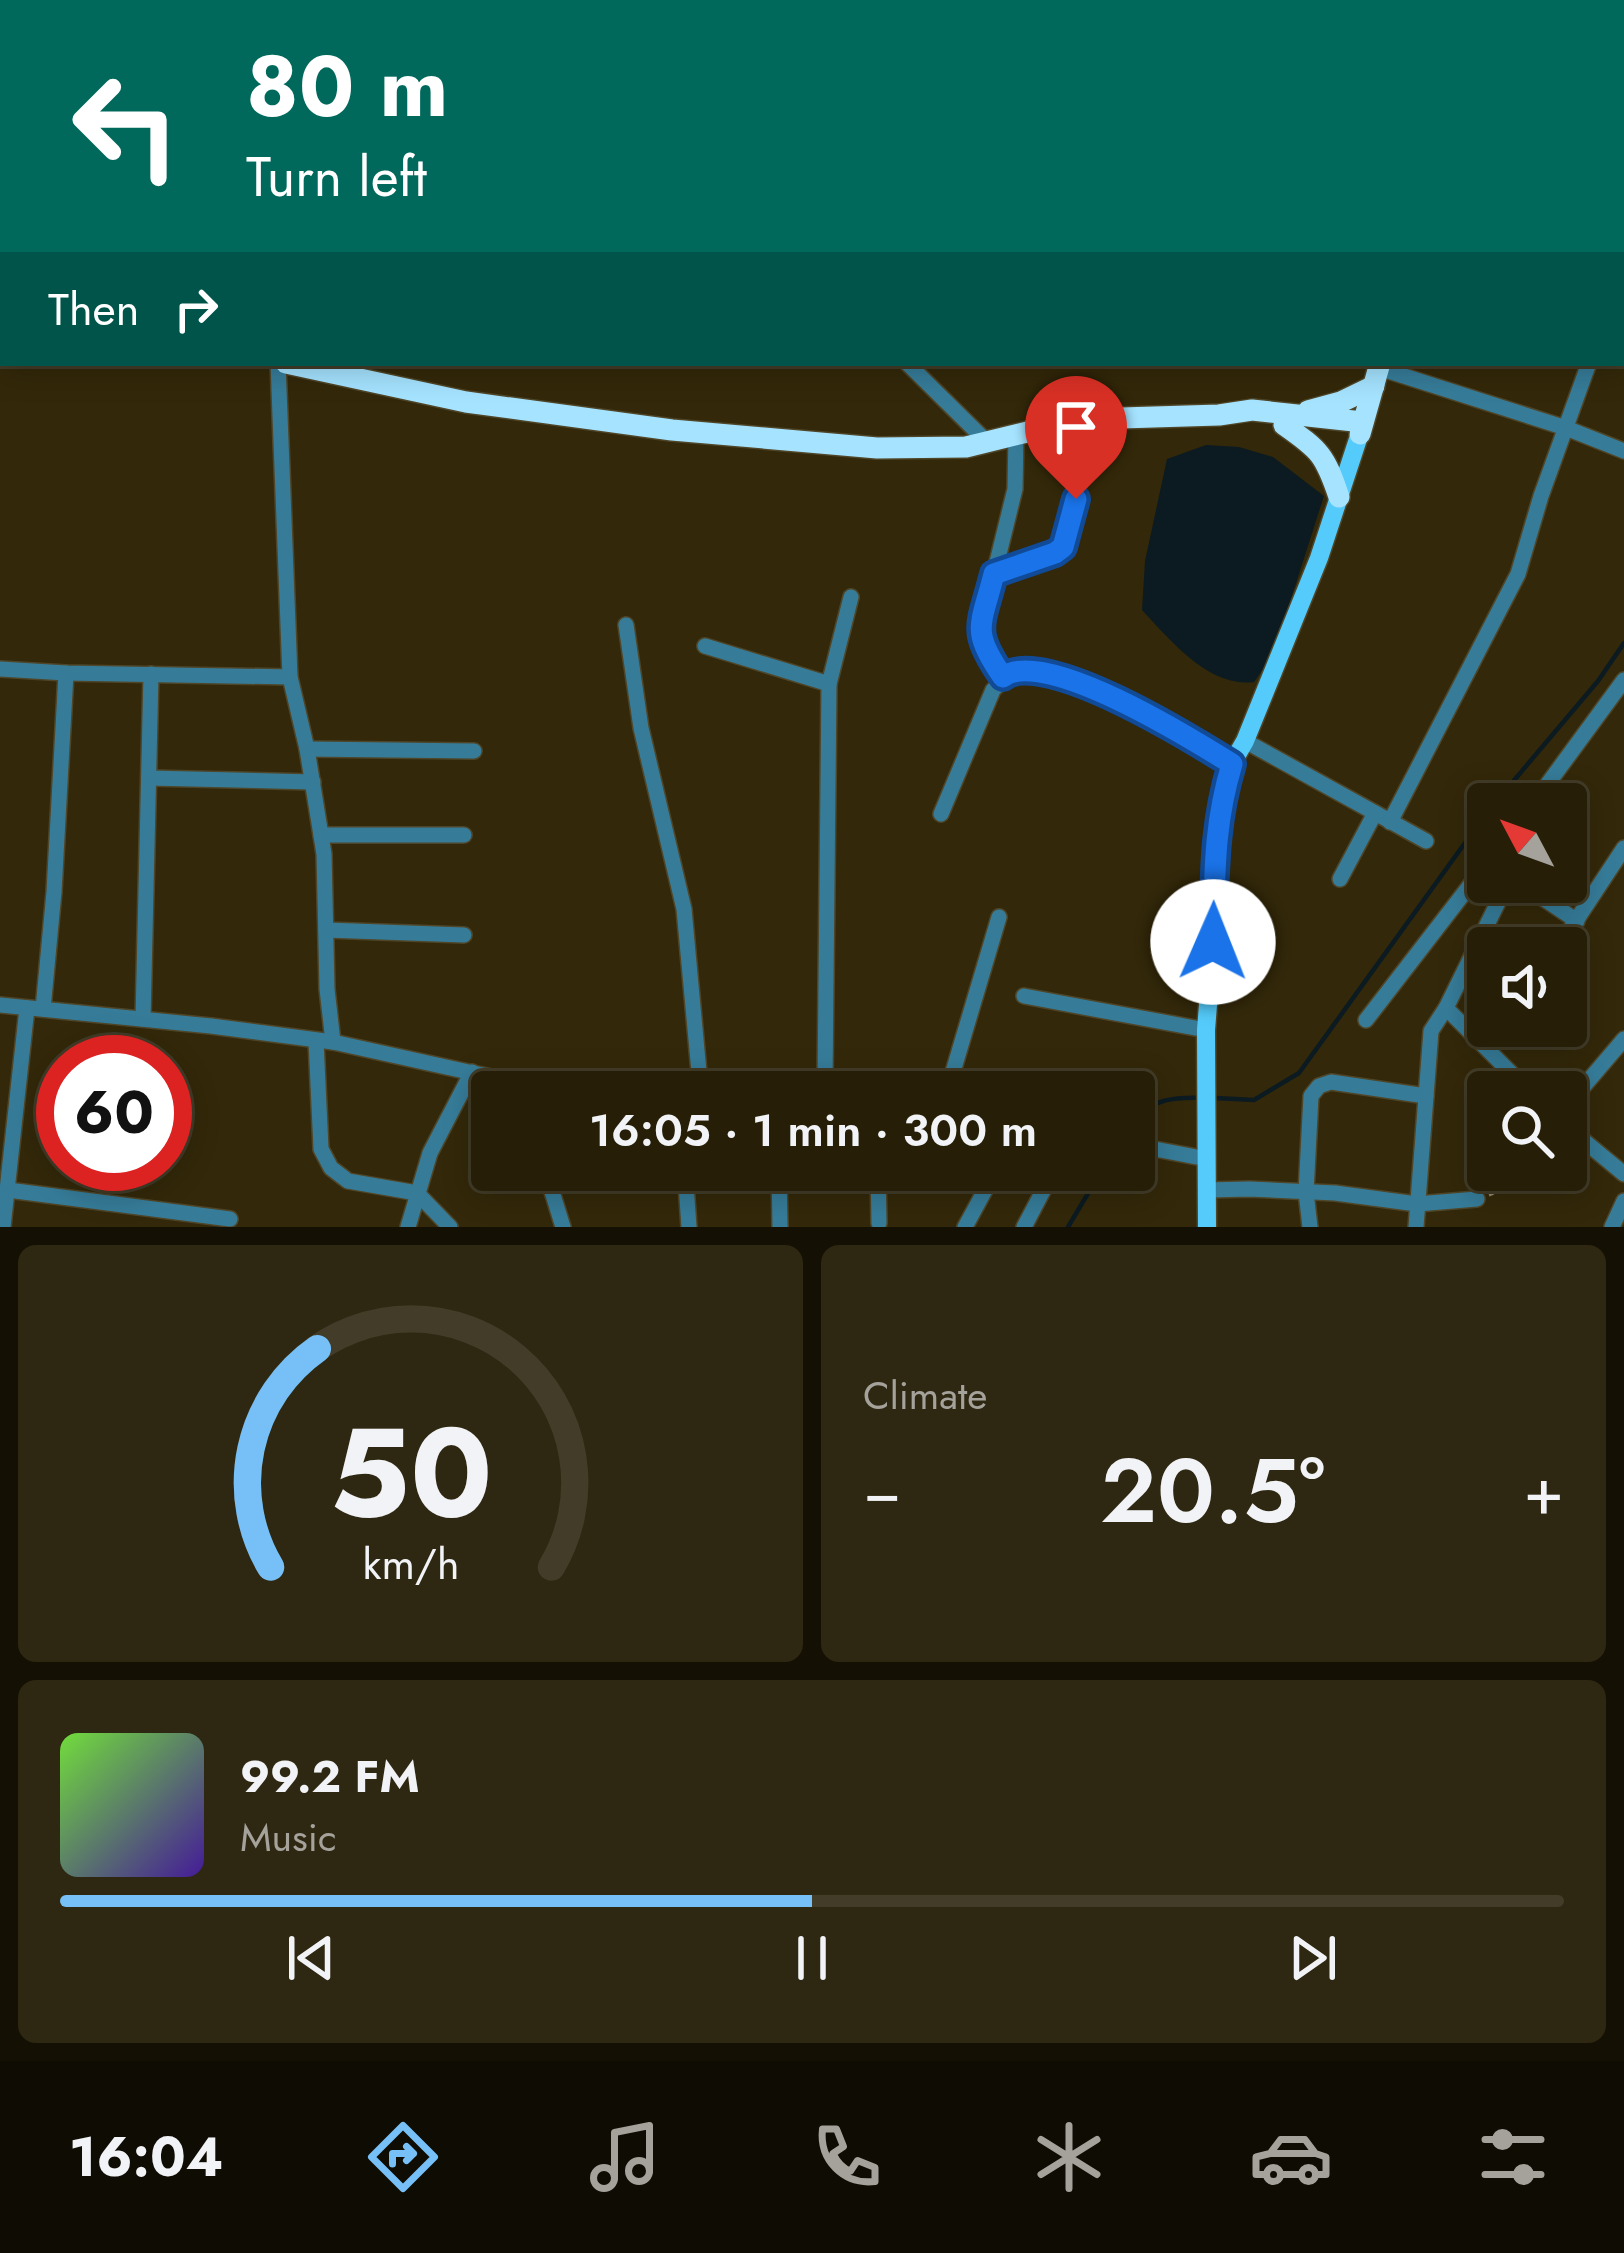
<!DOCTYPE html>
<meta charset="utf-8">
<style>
:root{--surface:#261e07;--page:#2e2711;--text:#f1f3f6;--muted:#a4a29b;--line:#423c28;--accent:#76c0f7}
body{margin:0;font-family:Jost,sans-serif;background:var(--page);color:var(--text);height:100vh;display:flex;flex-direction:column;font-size:45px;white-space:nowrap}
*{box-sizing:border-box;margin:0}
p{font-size:39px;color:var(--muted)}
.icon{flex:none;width:66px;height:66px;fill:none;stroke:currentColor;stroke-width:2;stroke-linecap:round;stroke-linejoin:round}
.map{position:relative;height:1227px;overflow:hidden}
.details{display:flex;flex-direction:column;gap:18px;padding:18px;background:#151004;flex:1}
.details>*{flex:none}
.hud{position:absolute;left:0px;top:0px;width:1626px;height:366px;box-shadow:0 6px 30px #0003,0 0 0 3px var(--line);background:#00695c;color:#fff;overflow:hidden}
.needle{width:78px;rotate:311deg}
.fabs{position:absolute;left:1467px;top:783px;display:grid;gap:24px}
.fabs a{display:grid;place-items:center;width:120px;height:120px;border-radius:12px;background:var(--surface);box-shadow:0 6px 30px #0003,0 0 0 3px var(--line);font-size:60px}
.speed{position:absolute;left:36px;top:1035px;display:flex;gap:24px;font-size:60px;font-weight:700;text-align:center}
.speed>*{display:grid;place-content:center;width:156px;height:156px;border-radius:50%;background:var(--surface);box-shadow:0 6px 30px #0003,0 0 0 3px var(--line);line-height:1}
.speed .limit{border:18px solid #d22;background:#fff;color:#111}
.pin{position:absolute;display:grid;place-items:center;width:102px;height:102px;color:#fff;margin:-123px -51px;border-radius:50% 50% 50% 0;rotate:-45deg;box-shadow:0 0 12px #0007}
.pin .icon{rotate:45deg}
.me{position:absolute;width:132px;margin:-66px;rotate:1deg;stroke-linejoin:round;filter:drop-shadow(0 0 9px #0008)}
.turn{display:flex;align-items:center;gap:42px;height:252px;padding:0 48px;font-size:54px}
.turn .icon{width:156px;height:156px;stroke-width:2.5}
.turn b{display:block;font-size:84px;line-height:102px}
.then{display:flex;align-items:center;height:114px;padding:0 48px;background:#0003;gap:24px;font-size:45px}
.big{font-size:90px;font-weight:600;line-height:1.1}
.details .tile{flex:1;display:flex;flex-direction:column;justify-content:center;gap:18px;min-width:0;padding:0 42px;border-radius:18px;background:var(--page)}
.details .dial{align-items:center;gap:0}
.dial svg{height:312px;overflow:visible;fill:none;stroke:var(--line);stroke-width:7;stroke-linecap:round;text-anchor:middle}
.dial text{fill:var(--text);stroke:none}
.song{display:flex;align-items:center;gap:36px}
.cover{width:144px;height:144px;border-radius:18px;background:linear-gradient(135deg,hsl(100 70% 55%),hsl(260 70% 35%))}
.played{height:12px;border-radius:6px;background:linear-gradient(90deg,var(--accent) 50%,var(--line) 50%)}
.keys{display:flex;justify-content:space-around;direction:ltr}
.heat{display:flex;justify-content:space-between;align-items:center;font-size:66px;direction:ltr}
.details .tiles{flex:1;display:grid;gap:18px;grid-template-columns:1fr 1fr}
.tile:last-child{grid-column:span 2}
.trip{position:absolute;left:471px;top:1071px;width:684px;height:120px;border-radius:12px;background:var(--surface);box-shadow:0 6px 30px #0003,0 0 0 3px var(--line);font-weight:600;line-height:120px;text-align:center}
.dock{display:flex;height:192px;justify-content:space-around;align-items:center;background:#0f0c03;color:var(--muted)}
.dock .icon{width:84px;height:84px}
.dock .active{color:var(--accent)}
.dock b{font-size:54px;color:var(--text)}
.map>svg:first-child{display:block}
</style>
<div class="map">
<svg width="1624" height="1227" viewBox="0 0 1624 1227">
<rect width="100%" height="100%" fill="#332809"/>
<path fill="#0b1b21" d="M1206,445l33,2 34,10 51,39 -51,159 -19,27c-45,6 -84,-42 -112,-72l3,-49 22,-102z"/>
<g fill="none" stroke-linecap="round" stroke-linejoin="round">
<g stroke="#0b1b21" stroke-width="4.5">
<path d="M1494,804l104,-123 26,-38"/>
<path d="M1215,1098l39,2 45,-27 189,-262"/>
<path d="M1134,1122c16,-24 43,-25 70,-24"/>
<path d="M1068,1227l34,-57"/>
</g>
<defs>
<g id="minor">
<path d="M1339,0l10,3"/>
<path d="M75,3l1,-3"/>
<path d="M294,3v-3"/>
<path d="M503,3v-3"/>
<path d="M664,3l1,-3"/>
<path d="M808,3v-3"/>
<path d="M1001,3l1,-3"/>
<path d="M1123,3l1,-3"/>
<path d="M0,61l3,1"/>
<path d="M1623,269l1,-3"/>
<path d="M278,363l12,314 17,72 17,105 3,135 6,53"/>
<path d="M907,363l80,79"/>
<path d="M1379,368l187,60 58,23"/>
<path d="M994,574l61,-21 8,-6 32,-127"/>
<path d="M626,625l15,103 43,181 16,174"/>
<path d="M705,646l124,38"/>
<path d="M0,669l66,4 224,4"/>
<path d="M1003,677l-18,-25 -6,-17 36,-146 1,-54"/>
<path d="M1245,741l181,100"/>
<path d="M307,749l167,2"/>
<path d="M149,778l164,4"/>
<path d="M1533,804l91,-124"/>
<path d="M941,814l52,-124 20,-20c65,-2 164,60 218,95"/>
<path d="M1390,822l128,-248 23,-78 48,-133"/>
<path d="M321,835h143"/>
<path d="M1340,879l35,-66"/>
<path d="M1519,882l58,39"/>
<path d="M326,930l138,5"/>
<path d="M1558,948l66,-100"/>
<path d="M1024,996l182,34"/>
<path d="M0,1005l211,21 122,16 217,48 228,-9 47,1 76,10"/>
<path d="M1446,1008l84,84"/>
<path d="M43,1009l11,-117 12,-219"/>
<path d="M143,1019l8,-345"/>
<path d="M1366,1020l122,-158"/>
<path d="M316,1041l5,108 10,19 17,13 69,12 33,34"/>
<path d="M1487,1048l16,-22"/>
<path d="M825,1082l4,-398 22,-87"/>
<path d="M947,1092l52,-175"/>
<path d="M1566,1107l58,-68"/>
<path d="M1566,1126l58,48"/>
<path d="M1134,1145l73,14"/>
<path d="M549,1170v12l14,45"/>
<path d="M685,1170l4,57"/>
<path d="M779,1170l1,57"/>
<path d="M878,1170l1,53"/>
<path d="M8,1190l222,29"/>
<path d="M1207,1190l42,-1 86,4 82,11 60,-5"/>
<path d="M3,1227l24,-219"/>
<path d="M408,1227l22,-74 42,-81"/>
<path d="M965,1227l31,-57"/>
<path d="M1024,1227l30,-57"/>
<path d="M1310,1227l-4,-35 5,-96 8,-10 12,-4 95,14"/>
<path d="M1416,1227l15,-196 15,-23 62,-126"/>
<path d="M1612,1227l12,-26"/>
</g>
<path id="major" d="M1207,1227l-1,-197 7,-88 2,-96 4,-40 12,-41 14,-24 74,-183 40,-122"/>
<g id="highway">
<path d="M1447,3v-3"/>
<path d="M0,280l3,1"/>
<path d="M286,363l180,39 206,28 205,18 89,-1 94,-23 61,-6 98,-3 33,-5 111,12"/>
<path d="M1308,411l33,-9 33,-16"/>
<path d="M1284,425c36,25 41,30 55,72"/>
<path d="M1360,434l20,-71"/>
</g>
</defs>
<use href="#minor" stroke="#4f4528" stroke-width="18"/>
<use href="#major" stroke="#4f4528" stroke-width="21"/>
<use href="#highway" stroke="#4f4528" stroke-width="24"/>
<path stroke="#938a72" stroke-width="3" stroke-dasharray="6 6" stroke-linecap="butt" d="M1489,1195c11,-4 17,-13 19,-25"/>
<use href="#minor" stroke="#367c99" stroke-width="15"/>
<use href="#major" stroke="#54cbfb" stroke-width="18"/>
<use href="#highway" stroke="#a5e3ff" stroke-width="21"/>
</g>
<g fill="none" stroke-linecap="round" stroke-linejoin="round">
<defs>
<path id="route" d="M1076,499l-13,48 -8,6 -61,21c-13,52 -24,56 9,103 40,-31 189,62 229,87 -19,63 -17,113 -19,178"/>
</defs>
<use href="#route" stroke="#114b97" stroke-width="30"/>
<use href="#route" stroke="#1a73e8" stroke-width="21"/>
</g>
</svg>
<div class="fabs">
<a><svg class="needle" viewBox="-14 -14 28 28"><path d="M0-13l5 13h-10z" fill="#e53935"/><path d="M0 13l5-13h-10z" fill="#a4a29b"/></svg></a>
<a><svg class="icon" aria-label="sound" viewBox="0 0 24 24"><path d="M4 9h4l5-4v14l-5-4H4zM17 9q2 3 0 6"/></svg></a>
<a><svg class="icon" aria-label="search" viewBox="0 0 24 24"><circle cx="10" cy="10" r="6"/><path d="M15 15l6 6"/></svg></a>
</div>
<div class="speed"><div class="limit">60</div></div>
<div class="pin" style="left:1076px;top:499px;background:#d93025"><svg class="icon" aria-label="arrive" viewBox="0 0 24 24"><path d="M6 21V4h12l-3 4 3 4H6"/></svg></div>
<svg class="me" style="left:1213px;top:942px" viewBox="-20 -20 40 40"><circle r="19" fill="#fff"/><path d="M0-13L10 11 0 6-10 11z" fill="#1a73e8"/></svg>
<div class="trip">16:05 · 1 min · 300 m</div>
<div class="hud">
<div class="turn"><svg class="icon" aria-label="left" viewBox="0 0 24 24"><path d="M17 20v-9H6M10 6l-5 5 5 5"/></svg><div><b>80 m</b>Turn left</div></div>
<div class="then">Then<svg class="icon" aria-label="right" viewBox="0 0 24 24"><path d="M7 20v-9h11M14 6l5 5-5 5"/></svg></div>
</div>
</div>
<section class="details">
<div class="tiles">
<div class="tile dial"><svg viewBox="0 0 100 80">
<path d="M14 69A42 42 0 1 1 86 69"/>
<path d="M14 69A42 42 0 0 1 26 13" stroke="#76c0f7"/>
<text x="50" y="56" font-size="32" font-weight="700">50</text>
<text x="50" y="72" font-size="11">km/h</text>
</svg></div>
<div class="tile"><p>Climate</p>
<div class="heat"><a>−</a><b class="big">20.5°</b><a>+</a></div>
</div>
<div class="tile">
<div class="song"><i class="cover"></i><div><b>99.2 FM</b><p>Music</p></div></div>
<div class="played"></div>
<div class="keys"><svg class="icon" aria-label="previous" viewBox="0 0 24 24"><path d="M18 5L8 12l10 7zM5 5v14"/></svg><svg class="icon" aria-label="pause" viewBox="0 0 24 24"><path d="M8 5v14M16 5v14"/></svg><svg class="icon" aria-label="next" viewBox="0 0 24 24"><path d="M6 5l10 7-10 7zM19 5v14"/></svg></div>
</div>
</div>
</section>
<nav class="dock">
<b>16:04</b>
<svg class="icon active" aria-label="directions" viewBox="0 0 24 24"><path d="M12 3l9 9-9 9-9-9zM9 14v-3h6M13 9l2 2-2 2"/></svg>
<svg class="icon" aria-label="music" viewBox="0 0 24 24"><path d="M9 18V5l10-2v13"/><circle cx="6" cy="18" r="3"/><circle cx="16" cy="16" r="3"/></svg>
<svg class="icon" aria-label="phone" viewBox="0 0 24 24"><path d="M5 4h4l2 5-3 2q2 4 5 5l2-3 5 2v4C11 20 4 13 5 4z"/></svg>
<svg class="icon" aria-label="climate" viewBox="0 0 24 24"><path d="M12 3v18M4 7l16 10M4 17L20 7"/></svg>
<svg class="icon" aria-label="car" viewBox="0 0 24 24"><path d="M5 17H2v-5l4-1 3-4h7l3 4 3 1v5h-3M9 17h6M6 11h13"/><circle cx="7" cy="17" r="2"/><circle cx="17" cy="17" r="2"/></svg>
<svg class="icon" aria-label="filters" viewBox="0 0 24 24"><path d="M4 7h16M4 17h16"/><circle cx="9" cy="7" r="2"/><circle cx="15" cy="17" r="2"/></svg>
</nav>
